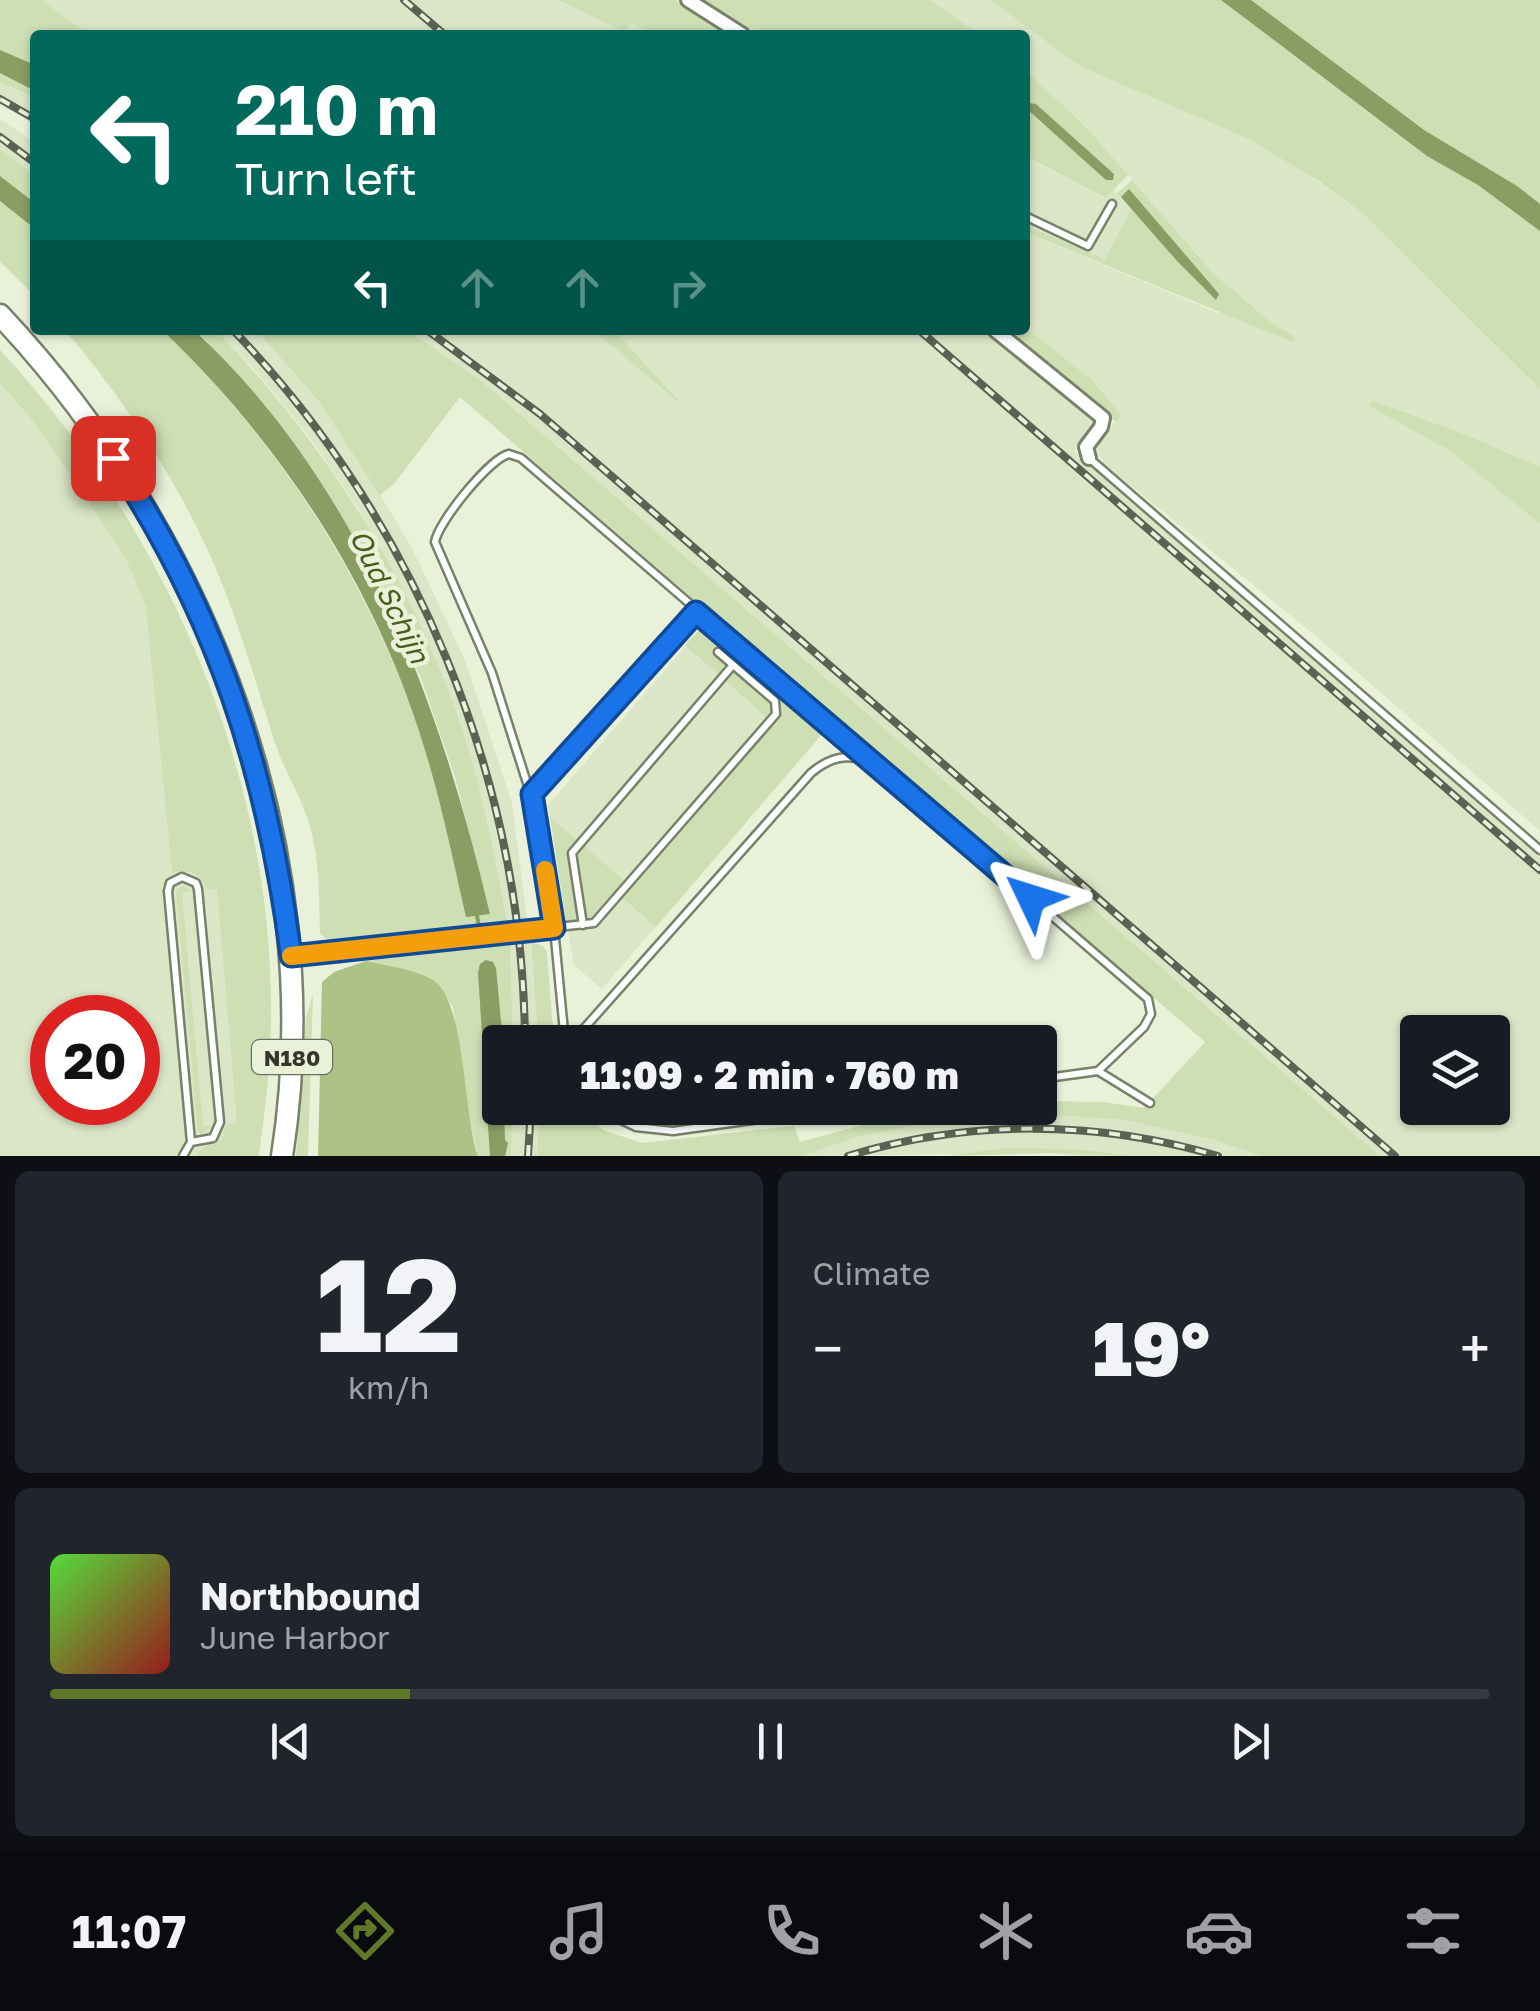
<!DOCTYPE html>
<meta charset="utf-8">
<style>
:root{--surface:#171b24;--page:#20242c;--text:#f1f3f6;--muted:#9ea1a6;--line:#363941;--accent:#60782a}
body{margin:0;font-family:"Golos Text",sans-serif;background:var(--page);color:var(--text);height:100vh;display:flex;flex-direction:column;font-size:38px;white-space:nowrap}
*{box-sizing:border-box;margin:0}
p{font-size:32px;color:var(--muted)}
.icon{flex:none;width:55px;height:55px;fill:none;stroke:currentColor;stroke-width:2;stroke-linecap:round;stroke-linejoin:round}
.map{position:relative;height:1156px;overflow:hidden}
.details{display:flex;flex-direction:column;gap:15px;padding:15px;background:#0d0f14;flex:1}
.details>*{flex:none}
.guide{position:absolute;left:30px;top:30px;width:1000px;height:305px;border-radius:10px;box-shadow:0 2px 8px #0004;background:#00695c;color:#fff;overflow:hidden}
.fabs{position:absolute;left:1400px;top:1015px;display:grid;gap:20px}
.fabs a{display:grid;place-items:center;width:110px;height:110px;border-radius:10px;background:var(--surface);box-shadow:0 2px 8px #0004;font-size:50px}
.speed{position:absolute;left:30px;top:995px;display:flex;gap:20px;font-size:50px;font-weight:700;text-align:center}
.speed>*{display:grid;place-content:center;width:130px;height:130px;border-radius:50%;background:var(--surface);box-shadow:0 2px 8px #0004;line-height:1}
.speed .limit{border:15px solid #d22;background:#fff;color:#111}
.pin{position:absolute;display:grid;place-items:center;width:85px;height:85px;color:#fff;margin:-42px;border-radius:20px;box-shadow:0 5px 15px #0006}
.me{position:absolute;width:110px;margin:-55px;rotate:311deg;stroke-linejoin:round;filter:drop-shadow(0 0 8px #0008)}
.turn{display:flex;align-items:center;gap:35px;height:210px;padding:0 40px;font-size:45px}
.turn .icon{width:130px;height:130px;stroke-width:2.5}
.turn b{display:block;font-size:70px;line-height:85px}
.lanes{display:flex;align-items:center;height:95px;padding:0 40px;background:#0003;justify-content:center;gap:50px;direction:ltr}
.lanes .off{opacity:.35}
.big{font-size:75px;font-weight:800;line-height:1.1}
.details .widget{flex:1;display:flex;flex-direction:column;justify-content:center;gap:15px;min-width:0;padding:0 35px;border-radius:15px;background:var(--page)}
.details .dial{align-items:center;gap:0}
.dial b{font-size:130px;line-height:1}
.song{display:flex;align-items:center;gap:30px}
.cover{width:120px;height:120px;border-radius:15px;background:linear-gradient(135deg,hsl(110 70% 55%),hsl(0 70% 35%))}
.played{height:10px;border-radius:5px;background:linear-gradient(90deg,var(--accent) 25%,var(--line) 25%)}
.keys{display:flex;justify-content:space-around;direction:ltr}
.heat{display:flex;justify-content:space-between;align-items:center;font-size:55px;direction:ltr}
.details .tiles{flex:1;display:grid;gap:15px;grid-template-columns:1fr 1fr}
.widget:last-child{grid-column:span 2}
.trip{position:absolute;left:482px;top:1025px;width:575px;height:100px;border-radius:10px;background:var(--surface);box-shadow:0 2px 8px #0004;font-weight:800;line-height:100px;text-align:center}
.tabs{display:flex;height:160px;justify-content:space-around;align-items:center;background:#090b0e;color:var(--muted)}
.tabs .icon{width:70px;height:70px}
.tabs .selected{color:var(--accent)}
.tabs b{font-size:45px;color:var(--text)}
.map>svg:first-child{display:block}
</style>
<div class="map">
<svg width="1540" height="1156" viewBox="0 0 1540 1156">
<rect width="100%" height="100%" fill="#e9f2d9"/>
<g fill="#dbe6c7" fill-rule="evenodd">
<path d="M0,0h558l65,30 9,-6 22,11h-619v89l-35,-19z"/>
<path d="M930,0h60l91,67 168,72 40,22 72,51 179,177v78l-78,-34 -89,-33 -2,5 79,46 90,73v307l-229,-199 -208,-169 -6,-14 3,-8 21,-26 -30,-36 -66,-52v-95l193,81 4,-3 73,27 -24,-15 -57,-48 -130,-149 -59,-55v-35h-44z"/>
<path d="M0,119l35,23v33l-35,-26z"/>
<path d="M1025,157l81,41 8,-8 17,19 -26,50 -80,-34z"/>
<path d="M216,330h40l62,70 44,64 50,84 52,110 48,145 20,155 6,84h-25l-3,-99 -24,-129 -22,-77 -33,-89 -73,-140 -48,-70 -56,-69z"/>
<path d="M407,330h580l107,88v6l-20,27 466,407v298h-160l-902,-778zM1418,1032h74v76h-74z"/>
<path d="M0,371l108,142 117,266 19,377h-244zM52,1018h86v84h-86z"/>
<path d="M702,627l121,106 -221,256 -28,-24 -26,-160z"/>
<path d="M513,1108h26l-2,48h-26z"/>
<path d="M1066,1116l58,4 90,20 47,16h-182l-26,-3 -251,3 54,-19 77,-15 49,-5z"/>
</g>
<g fill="#cedfb4">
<path d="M0,0h41l49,35h-55v62l-35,-15z"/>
<path d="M558,0h118l44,29 -3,6h-63l-22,-11 -9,7z"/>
<path d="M699,0h231l51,35 -213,-1 -35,-11z"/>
<path d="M990,0h550v389l-179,-177 -41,-30 -71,-43 -168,-72z"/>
<path d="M1025,70l59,55 44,50 -22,23 -81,-42z"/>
<path d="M0,149l35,26v28l-35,-27z"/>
<path d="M1132,180l82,94 57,48 24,15 -2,5 -268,-110v-7l80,34 26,-50 -14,-16z"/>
<path d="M0,201l35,28v67l-35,-34z"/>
<path d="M1025,327l66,52 30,36 -5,7 -113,-92h22z"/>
<path d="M65,330h97c116,111 204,247 257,399 10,29 15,59 25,88 12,33 31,64 46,96l-35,-136 -33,-96 -51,-116 -163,-223 -14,-12h22c130,135 229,302 270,486 8,35 14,70 21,105l-163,23 -14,-3 -10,-7c-1,-39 0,-77 -12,-114 -9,-27 -24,-50 -33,-77 -18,-56 -34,-113 -56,-167 -37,-89 -92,-173 -154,-246z"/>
<path d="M256,330h151l71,48 902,778h-119l-47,-16 -90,-20 -58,-4 -84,1 -49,5 -77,15 -54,19h-265l2,-48h40l24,22 39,13 152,-17 6,16 100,-27 41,-7h99v-7l63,1 41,6 61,-66 -745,-645 -66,87 -14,11 -62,-95z"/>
<path d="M593,330h21l69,76z"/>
<path d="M0,350c173,186 283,444 270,700 -1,35 -7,71 -11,106h-63l7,-8 19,-8 4,-15 11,-2 -20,-234h-11c-5,-18 -18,-19 -34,-17l-26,-265 -20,-48 -40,-62 -53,-76 -33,-38z"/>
<path d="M1372,400l90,33 78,34v57l-90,-73 -80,-45z"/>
<path d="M702,627l121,106 -167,194 -42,-36 -23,26 -25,4 -16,-104 83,71 141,-164 -89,-79z"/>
<path d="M183,885l9,6 -10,1 21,234h9l-10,8 -4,-2 -22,-240z"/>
<path d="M531,942l12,4 4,6 7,90h-16z"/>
<path d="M510,943l3,99h-13v66h13l-2,48h-33l-12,-54 -13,-95 -17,-25 -70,-21z"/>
<path d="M313,993l-5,163h-12l10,-138z"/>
<path d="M1004,1148l71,1 59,7 -81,-3 -106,3z"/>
</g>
<path fill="#adc386" d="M366,961c21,5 48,8 67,19 33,21 30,135 45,176h-160l4,-174 12,-10z"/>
<g fill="#899e63">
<path d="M1221,0h30l173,130 93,56 23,18v27l-62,-46 -51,-29z"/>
<path d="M0,50l35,15v26l-35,-18z"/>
<path d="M1028,103l8,1 78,70 -1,6h-7l-79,-71z"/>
<path d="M0,176l35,27v26l-35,-28z"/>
<path d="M1129,189l90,105 -3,6 -39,-39 -56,-64z"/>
<path d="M162,330h32c166,154 245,369 296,584l-24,3c-14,-62 -27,-125 -47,-186 -49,-152 -141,-291 -257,-401z"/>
<path d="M486,960l7,2 3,6 7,74h-3v66h4l1,32 3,3 -3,13h-15l-12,-183 2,-9z"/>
</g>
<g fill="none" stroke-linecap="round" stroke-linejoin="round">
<path stroke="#899e63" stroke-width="4" d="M477,916l2,10"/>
<defs>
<g id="service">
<path d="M1025,216l63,30 24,-42"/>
<path d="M1089,458l451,392"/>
<path d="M532,796l160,-183 8,-1"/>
<path d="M583,925l-11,-72 161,-188"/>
<path d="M292,956l302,-33 182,-209 -1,-13 -57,-49"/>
<path d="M565,1042l-11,-114 -20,-123 -42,-132 -57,-131c3,-20 55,-84 74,-88l12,4 627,541 3,15 -7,13 -46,44 -58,8"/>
<path d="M572,1042l239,-269c19,-16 36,-20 59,-11"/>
<path d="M1098,1071l52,32"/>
<path d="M596,1108l40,19 37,4 166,-23"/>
<path d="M183,1156l8,-14 -23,-251 2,-8 12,-6 14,6 2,6 22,233 -7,16 -22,4"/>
</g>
<g id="minor">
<path d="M688,0l55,35"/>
<path d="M995,330l108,88 -2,9 -15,20 3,11"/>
</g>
<path id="primary" d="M0,315c207,220 330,538 282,841"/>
</defs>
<use href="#service" stroke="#78816a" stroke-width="11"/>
<use href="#minor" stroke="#78816a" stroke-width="18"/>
<use href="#primary" stroke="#78816a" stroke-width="25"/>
<use href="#service" stroke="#fff" stroke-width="6"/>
<use href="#minor" stroke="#fff" stroke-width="12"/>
<use href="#primary" stroke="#fff" stroke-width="20"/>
<defs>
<g id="rail">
<path d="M404,0l41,35"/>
<path d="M0,99l35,20"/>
<path d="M0,137l35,26"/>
<path d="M233,330c182,189 290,450 292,712"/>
<path d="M427,330l113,84 855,742"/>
<path d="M919,330l621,540"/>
<path d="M528,1156l3,-48"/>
<path d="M848,1156c121,-37 250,-36 370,0"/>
</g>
</defs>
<use href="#rail" stroke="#5b6153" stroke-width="8"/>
<use href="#rail" stroke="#e9f2d9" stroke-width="4" stroke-dasharray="11" stroke-linecap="butt"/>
</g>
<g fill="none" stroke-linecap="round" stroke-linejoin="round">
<defs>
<path id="route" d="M113,458c104,158 154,311 178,498l263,-28 -22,-134 164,-182 335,286"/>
</defs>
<use href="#route" stroke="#114b97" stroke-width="25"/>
<use href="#route" stroke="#1a73e8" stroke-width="18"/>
<path stroke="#f59e0b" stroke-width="18" d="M291,956l263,-28 -9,-58"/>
</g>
<g text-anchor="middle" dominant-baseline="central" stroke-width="9" stroke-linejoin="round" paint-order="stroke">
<rect fill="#e9f2d9" stroke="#696e60" stroke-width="2.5" x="252" y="1040" width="80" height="34" rx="8"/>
<g font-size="22" font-weight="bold" fill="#32362c">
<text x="292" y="1057">N180</text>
</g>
<g font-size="28" font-style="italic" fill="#4a5d1d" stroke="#e9f2d9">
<text transform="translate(390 596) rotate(64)">Oud Schijn</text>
</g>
</g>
</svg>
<div class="fabs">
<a><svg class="icon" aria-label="layers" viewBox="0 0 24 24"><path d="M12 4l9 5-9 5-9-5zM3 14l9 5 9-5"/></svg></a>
</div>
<div class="speed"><div class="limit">20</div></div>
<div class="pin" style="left:113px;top:458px;background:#d93025"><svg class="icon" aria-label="arrive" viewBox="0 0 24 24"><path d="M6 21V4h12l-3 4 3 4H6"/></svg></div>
<svg class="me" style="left:1031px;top:898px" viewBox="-20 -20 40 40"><path d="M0-17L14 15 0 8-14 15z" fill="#1a73e8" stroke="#fff" stroke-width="4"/></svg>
<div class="trip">11:09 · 2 min · 760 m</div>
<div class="guide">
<div class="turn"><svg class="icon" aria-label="left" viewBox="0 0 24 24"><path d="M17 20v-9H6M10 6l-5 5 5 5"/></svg><div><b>210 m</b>Turn left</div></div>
<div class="lanes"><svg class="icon" aria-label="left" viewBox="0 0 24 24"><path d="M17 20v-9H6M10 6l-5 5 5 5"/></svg><svg class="icon off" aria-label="ahead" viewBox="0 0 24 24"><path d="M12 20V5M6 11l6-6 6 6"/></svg><svg class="icon off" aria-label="ahead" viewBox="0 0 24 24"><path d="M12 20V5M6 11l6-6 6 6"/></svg><svg class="icon off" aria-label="right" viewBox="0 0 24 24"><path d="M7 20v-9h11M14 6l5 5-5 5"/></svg></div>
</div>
</div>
<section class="details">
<div class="tiles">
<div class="widget dial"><b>12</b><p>km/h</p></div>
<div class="widget"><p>Climate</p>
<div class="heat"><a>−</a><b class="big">19°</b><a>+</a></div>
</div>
<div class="widget">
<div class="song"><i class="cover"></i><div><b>Northbound</b><p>June Harbor</p></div></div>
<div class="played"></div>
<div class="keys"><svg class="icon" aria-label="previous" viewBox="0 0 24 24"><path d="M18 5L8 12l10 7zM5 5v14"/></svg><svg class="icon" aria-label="pause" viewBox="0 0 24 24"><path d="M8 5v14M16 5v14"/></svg><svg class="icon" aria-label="next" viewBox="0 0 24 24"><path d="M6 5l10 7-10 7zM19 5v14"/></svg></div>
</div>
</div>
</section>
<nav class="tabs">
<b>11:07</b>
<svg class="icon selected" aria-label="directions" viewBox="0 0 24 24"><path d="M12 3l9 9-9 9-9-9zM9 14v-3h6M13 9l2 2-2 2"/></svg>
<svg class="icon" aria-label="music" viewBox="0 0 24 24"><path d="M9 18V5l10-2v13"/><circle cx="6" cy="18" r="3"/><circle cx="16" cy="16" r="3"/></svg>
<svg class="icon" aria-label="phone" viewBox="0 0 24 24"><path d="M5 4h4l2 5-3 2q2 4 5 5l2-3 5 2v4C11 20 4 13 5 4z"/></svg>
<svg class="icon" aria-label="climate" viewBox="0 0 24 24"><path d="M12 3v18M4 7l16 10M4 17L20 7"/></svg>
<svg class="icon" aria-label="car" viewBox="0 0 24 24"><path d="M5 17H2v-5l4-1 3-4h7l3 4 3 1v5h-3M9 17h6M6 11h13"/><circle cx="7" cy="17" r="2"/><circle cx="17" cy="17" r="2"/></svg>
<svg class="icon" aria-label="filters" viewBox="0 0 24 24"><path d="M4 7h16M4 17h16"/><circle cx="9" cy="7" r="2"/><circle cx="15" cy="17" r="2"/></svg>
</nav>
